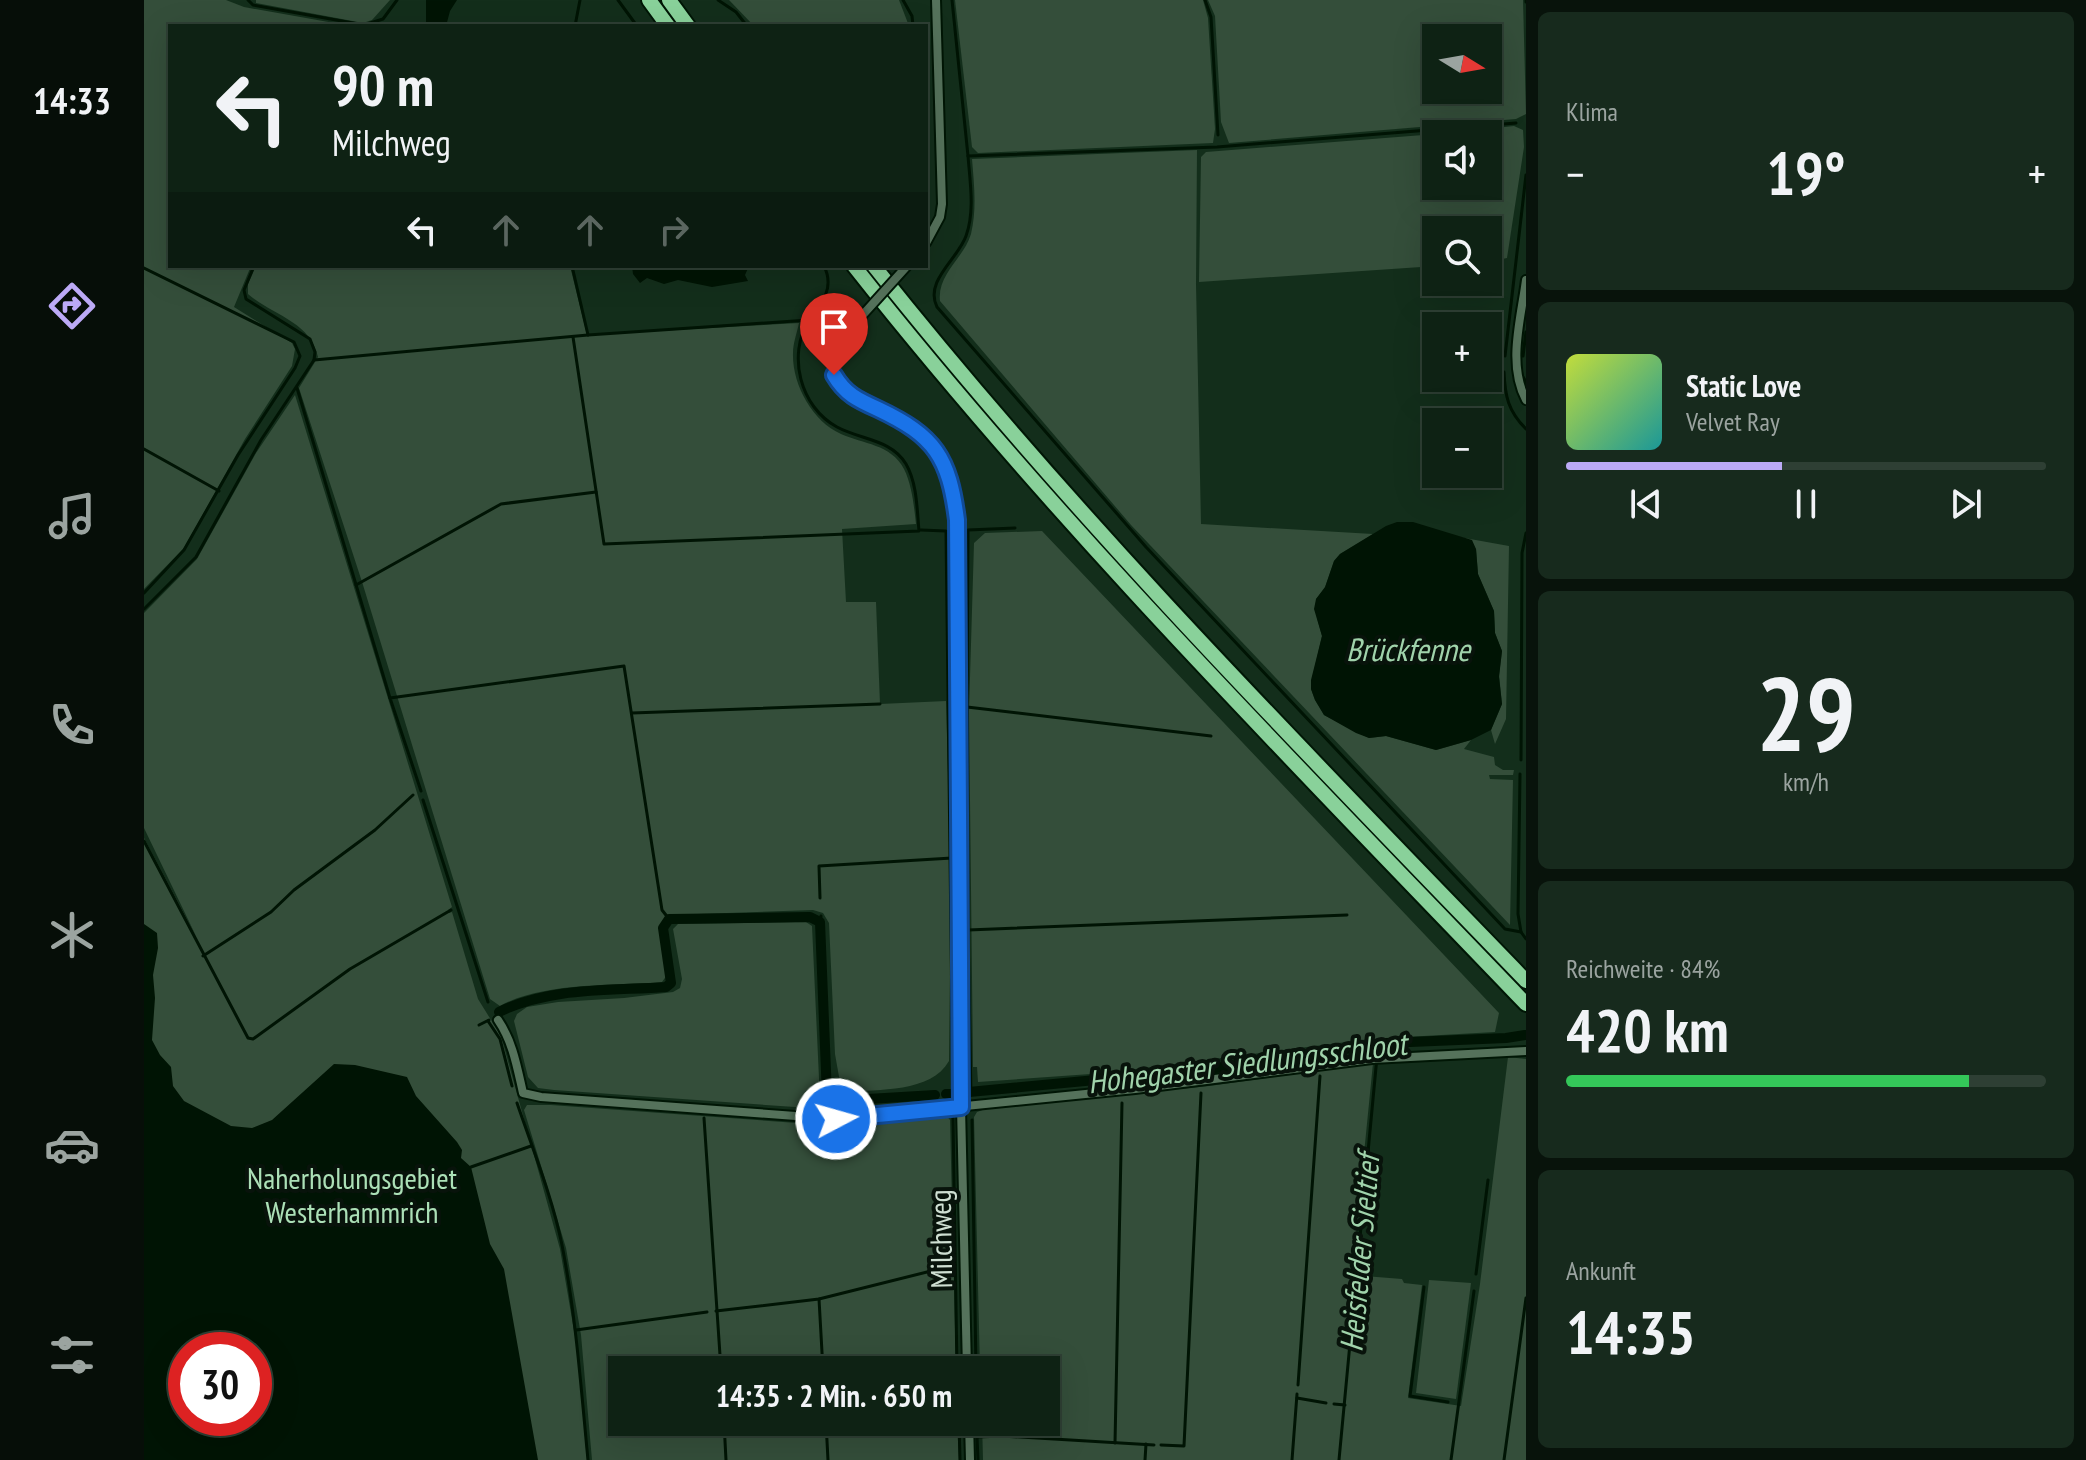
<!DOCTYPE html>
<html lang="de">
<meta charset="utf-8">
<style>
:root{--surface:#0e2214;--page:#172a1d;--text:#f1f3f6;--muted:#9ba4a0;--line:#2e3f34;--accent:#bcaaf6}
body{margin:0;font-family:"PT Sans Narrow",sans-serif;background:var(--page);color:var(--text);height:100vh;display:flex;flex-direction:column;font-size:30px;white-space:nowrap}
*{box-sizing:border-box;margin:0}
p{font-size:26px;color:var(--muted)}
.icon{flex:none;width:44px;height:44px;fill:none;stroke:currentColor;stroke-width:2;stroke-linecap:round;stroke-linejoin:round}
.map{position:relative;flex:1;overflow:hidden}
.drawer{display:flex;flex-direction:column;gap:12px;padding:12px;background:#08130b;width:560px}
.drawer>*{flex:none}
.hud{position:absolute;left:24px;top:24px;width:760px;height:244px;border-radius:0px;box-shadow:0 8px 32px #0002,0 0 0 2px var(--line);background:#0e2214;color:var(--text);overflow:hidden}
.needle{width:52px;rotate:101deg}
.controls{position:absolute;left:1278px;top:24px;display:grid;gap:16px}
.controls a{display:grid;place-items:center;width:80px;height:80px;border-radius:0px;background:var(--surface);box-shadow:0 8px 32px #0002,0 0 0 2px var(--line);font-size:40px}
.speed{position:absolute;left:24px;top:1332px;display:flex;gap:16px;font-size:40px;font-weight:700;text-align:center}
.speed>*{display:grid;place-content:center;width:104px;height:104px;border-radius:50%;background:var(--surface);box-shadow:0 8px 32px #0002,0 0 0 2px var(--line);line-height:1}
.speed .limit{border:12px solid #d22;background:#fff;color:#111}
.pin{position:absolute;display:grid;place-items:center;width:68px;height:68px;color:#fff;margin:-82px -34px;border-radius:50% 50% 50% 0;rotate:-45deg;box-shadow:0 0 8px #0007}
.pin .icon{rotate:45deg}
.me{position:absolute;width:88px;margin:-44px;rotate:84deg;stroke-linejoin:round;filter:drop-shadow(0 0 6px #0008)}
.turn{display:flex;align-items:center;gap:28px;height:168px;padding:0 32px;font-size:36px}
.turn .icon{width:104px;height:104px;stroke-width:2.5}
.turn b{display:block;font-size:56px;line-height:68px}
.lanes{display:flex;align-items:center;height:76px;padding:0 32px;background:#0003;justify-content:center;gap:40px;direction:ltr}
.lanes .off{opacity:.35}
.big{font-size:60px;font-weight:600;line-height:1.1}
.drawer .widget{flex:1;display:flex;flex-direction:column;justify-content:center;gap:12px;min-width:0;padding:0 28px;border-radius:12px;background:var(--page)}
.drawer .dial{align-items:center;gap:0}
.dial b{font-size:104px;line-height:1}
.song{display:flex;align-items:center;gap:24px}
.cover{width:96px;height:96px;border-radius:12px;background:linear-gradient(135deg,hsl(70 70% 55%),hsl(180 70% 35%))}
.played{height:8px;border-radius:4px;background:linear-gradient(90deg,var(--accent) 45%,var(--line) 45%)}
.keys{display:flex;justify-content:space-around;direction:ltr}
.heat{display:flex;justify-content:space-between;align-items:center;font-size:44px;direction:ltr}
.charge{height:12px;border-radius:6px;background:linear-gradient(90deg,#34c759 84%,var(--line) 0)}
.trip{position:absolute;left:464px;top:1356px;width:452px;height:80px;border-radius:0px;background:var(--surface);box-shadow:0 8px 32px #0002,0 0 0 2px var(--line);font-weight:600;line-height:80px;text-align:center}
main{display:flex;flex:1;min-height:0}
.tabs{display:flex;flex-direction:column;width:144px;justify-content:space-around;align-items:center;background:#060e08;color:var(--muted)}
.tabs .icon{width:56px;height:56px}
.tabs .active{color:var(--accent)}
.tabs b{font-size:36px;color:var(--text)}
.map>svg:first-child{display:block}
</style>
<main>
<nav class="tabs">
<b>14:33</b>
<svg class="icon active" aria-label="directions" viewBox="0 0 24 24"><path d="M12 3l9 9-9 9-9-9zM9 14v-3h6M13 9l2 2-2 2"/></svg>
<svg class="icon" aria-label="music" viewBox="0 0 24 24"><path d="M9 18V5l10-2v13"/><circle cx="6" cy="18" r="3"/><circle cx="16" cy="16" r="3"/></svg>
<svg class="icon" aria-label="phone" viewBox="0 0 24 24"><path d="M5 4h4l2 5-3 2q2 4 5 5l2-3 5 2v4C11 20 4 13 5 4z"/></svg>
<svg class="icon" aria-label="climate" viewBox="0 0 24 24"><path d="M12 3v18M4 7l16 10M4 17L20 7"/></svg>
<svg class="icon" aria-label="car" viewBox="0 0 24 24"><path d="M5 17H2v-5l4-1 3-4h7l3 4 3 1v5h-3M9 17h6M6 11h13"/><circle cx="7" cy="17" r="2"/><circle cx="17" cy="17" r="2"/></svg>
<svg class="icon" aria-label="filters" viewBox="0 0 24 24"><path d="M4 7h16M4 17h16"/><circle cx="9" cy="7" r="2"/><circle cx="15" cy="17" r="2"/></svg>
</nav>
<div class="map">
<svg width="1382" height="1460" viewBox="0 0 1382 1460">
<rect width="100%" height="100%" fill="#132e1b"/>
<g fill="#344e3a" fill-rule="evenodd">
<path d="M0,0h82l18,7 107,19h-181v240h81l-17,41 58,36 3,6 -3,17 -47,73 -61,109 -40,41z"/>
<path d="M112,0h134l-18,20 -9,3 -107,-20z"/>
<path d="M585,0h170l10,26h-155z"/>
<path d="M811,0h248l5,18 7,111 -2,14 -235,10 -6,-6z"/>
<path d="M1064,0h315l3,114 -10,5 -287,24 -8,-21 -6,-106zM1292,38h52v52h-52z"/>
<path d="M1370,126l9,4 1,17 -17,111 -19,4v-32h-52v36l-237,16 2,-125 5,-5 230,-18v52h52v-52h-49z"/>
<path d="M1053,150l-1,134 5,240 172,10 -33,20 -6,7 -9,27 -9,11 1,19 5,18 -10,43 -1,10 4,11 9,15 45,23 17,-2 50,14 35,-10 -7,9 30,8 1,8 8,5h11l-1,5h-24l1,4 23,1 -3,145 -379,-400 -191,-224c-3,-27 24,-43 31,-67 6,-25 3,-50 1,-75z"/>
<path d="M112,266h314l17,69 212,-12c-2,10 -6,20 -6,30 -1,31 19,68 48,81 22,10 50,10 63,35 8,16 10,37 12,55l-74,5 4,73h30l4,102 66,-3 5,181 -2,179c-18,32 -71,28 -103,31l-5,-4 -6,-34 -6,-131 -6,-10 -10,-3 -144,5 -9,13 7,47 -5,7c-49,4 -119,0 -162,24l-10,-7 -127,-414 -64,-197 19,-31c-8,-36 -45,-41 -70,-63v-10z"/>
<path d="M151,395l157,512 -4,3 1,3 3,-1 26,87 23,37 59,213 18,105 9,106h-443v-622l52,98 -52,-108v-215l53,-54 59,-106zM42,1350h68v68h-68z"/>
<path d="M898,531l457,482 -4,19 -125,7 -265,34 -127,9 -1,-15h-4l-4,-356 5,-168 11,-10z"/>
<path d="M1315,537l50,9 -3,173 -11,25 -4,-14 11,-26 -3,-29 3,-24 -7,-18 -1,-22 -16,-37 -2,-25z"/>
<path d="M662,922l6,4 8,174 4,9 -270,-19 -16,-2 -10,-11 -14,-56 3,-7 10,-7 31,-5 66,-4 49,-6 7,-4 2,-9 -9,-50 5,-5z"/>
<path d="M1364,1057l18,2v401h-543l-1,-38h64v-52h-66l-6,-253 3,-5 11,-4 221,-22 164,-23 -21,212 50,4 2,4 18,2 -14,113 53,8 19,-122z"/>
<path d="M383,1105h24l288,21 106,-12 5,6 6,250h-334v52h335l2,38h-367l-11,-125 -15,-87 -42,-138z"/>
<path d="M1285,1280l42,3 -15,116 -40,-6z"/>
</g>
<g fill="#001404" fill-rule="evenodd">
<path d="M282,0h31l-7,11 -4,15h-20z"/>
<path d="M488,266h117l-4,9 3,6 -36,6 -34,-7 -14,4 -17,-6 -7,5 -7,-9z"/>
<path d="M1253,522h16l59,18 4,9 2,25 16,37 1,22 7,18 -3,26 3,27 -11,26 -20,10 -35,10 -50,-14 -17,2 -13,-5 -32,-18 -9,-15 -4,-11v-9l11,-44 -8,-27 2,-10 9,-12 9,-26 6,-7 46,-28z"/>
<path d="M0,924l13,9 1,15 -5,27 2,23 -3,42 8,15 11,12 2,19 11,15 47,25 21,2 20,-8 62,-56 21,1 52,12 9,19 41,46 5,8 -1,8 10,9 19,77 14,25 34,191h-394zM42,1350h68v68h-68z"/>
</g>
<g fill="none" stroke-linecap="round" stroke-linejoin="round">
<g stroke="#001404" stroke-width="3">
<path d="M104,0l5,5 111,20 19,-6 14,-19"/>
<path d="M474,0l19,26"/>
<path d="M574,0l18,12 11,14"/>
<path d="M759,0l9,16 1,10"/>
<path d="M808,0l16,156 249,-9 299,-24"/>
<path d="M1061,0l6,17 7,118"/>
<path d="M1382,0v2"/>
<path d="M431,26l5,-26"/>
<path d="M824,156c2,26 7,55 -2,80 -8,23 -42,45 -29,71l209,240 359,382 16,3"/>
<path d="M428,266l16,69"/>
<path d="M0,268l150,74 6,14 -5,12 -57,87 -54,95 -40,43"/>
<path d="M429,337l31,207 315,-13c-2,-22 -2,-48 -13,-67 -15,-25 -45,-24 -69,-37 -37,-20 -50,-72 -28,-107"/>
<path d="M1361,356l21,-181"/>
<path d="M1379,356l3,-24"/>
<path d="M170,360l274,-25 221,-15c13,-17 26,-32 15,-54"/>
<path d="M1360,372c1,24 4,39 22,57"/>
<path d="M1379,377l3,5"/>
<path d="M153,388l93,310"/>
<path d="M0,449l75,42"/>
<path d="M871,528l-47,2 -1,177 244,29"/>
<path d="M777,530l25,1 7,567"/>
<path d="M212,585l145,-81 95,-12"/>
<path d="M0,609l52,-52 65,-117 53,-80 1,-8 -5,-13 -64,-40 -2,-9 10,-24"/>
<path d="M823,707l1,223 379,-15"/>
<path d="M488,713l248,-9"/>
<path d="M1377,760l1,-207 4,-20"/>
<path d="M1376,774l-2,140 3,18 5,7"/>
<path d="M277,791l-31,-93 234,-32 38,244 7,9"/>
<path d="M279,800l65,202"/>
<path d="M0,841l104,197 5,1 97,-70 101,-59"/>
<path d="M676,898l-1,-32 133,-8"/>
<path d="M676,922l1,-6"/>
<path d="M824,930l3,165"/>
<path d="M59,956l68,-44 23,-22 81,-60 38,-35"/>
<path d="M353,1010l1,3"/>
<path d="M344,1021l12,18 12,47"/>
<path d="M335,1025l10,-5"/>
<path d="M1176,1053v7"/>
<path d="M1057,1076l1,-6"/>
<path d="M373,1103c16,47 35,93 45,142 14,71 19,143 26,215"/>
<path d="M560,1118l17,252"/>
<path d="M809,1118l4,252"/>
<path d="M828,1120l4,250"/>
<path d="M327,1167l60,-21"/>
<path d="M1332,1274l12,-94"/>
<path d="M1280,1287l-14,109 38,6"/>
<path d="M675,1299l4,71"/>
<path d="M572,1311l103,-12 136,-34"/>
<path d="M432,1330l131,-18"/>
<path d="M1154,1385l22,-309"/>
<path d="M1153,1398l29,5"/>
<path d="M1190,1404l11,1"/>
<path d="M580,1422l2,38"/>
<path d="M682,1422l2,38"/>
<path d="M815,1422l1,38"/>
<path d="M833,1422v15l25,-1 152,9"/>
<path d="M833,1437l1,23"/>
<path d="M971,1443l7,-340"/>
<path d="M1017,1445l23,1 17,-353"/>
<path d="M1001,1460l1,-16"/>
<path d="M1148,1460l5,-66"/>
<path d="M1195,1460l39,-414"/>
<path d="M1307,1460l23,-169"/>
<path d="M1360,1460l22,-162"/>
</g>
<g stroke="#001404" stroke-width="10">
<path d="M355,1012c51,-25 111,-21 167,-25l5,-4 -8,-55 6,-9 141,-2 10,5 7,174 8,5 100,-6"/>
<path d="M825,1092l233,-22 184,-27 120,-5 19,-3"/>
<path d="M802,1094h8"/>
</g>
<defs>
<g id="minor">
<path d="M782,243l14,-26 2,-13 -6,-204"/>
<path d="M1382,280c-5,39 -19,84 0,120"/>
<path d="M715,319c-7,9 -17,19 -22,30 -24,53 67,62 91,90 20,23 26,52 29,81l4,587 6,263"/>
<path d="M354,1020c15,22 19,47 25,73l18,4 295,22 299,-30 237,-30 154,-8"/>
<path d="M825,1422l1,38"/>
</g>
<g id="motorway">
<path d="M505,0l19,26"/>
<path d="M525,0l19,26"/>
<path d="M710,266c206,261 442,498 672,738"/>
<path d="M730,266c201,253 428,483 652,715"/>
</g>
</defs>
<use href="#minor" stroke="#001605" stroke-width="12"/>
<use href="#motorway" stroke="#001605" stroke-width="18"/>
<use href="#minor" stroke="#55725b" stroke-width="8"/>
<use href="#motorway" stroke="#89d19a" stroke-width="14"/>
<defs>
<path id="minor-bridge" d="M715,319l48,-53"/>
</defs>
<use href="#minor-bridge" stroke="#001605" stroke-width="12" stroke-linecap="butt"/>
<use href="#minor-bridge" stroke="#55725b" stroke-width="8"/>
</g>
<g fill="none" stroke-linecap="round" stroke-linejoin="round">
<defs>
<path id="route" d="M690,375c11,19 24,25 44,34 57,27 71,48 79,111l4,587 -125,12"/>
</defs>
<use href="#route" stroke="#114b97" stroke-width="20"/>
<use href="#route" stroke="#1a73e8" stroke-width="14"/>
</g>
<g text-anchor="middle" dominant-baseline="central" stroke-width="8" stroke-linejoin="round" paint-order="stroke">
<g font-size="30" fill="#ace0b7" stroke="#08130b">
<text x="208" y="1177">Naherholungsgebiet<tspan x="208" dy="34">Westerhammrich</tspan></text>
</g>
<g font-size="30" fill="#cfdfd2" stroke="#08130b">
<text transform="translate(796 1239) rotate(-91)">Milchweg</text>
</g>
<g font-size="32" font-style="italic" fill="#a0d3ab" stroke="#08130b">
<text x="1264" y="649">Brückfenne</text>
<text transform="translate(1103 1062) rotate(-7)">Hohegaster Siedlungsschloot</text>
<text transform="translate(1215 1253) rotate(-85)">Heisfelder Sieltief</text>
</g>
</g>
</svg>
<div class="controls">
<a><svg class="needle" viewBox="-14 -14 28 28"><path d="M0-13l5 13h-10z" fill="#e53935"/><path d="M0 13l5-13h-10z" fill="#9ba4a0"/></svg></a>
<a><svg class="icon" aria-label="sound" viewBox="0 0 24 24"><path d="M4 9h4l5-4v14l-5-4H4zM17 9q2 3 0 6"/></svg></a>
<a><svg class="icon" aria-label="search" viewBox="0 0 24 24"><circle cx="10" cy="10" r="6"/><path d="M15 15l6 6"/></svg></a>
<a>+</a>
<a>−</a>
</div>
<div class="speed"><div class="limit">30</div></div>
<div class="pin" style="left:690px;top:375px;background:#d93025"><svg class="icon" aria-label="arrive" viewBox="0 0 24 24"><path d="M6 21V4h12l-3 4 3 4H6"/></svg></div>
<svg class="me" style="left:692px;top:1119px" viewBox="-20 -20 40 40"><circle r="17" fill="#1a73e8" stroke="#fff" stroke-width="3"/><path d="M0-11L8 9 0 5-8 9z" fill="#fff"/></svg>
<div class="trip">14:35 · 2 Min. · 650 m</div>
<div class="hud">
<div class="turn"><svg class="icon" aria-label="left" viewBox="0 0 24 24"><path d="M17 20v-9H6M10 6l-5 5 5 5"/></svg><div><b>90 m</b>Milchweg</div></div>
<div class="lanes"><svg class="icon" aria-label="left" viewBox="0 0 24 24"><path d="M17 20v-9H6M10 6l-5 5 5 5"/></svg><svg class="icon off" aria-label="ahead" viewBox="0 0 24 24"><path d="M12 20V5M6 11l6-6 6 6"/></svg><svg class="icon off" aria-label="ahead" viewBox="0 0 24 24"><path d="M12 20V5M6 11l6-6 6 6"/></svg><svg class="icon off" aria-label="right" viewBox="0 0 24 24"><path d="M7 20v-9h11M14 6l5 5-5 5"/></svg></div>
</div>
</div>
<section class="drawer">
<div class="widget"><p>Klima</p>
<div class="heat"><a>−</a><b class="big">19°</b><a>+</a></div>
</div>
<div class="widget">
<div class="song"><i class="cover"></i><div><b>Static Love</b><p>Velvet Ray</p></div></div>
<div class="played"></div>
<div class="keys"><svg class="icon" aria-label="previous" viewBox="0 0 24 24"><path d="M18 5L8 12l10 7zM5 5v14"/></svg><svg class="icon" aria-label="pause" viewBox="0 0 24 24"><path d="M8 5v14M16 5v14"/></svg><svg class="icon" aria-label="next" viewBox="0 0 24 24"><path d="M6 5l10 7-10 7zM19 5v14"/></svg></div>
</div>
<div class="widget dial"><b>29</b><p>km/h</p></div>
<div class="widget"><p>Reichweite · 84%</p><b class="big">420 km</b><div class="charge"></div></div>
<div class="widget"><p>Ankunft</p><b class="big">14:35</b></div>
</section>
</main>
